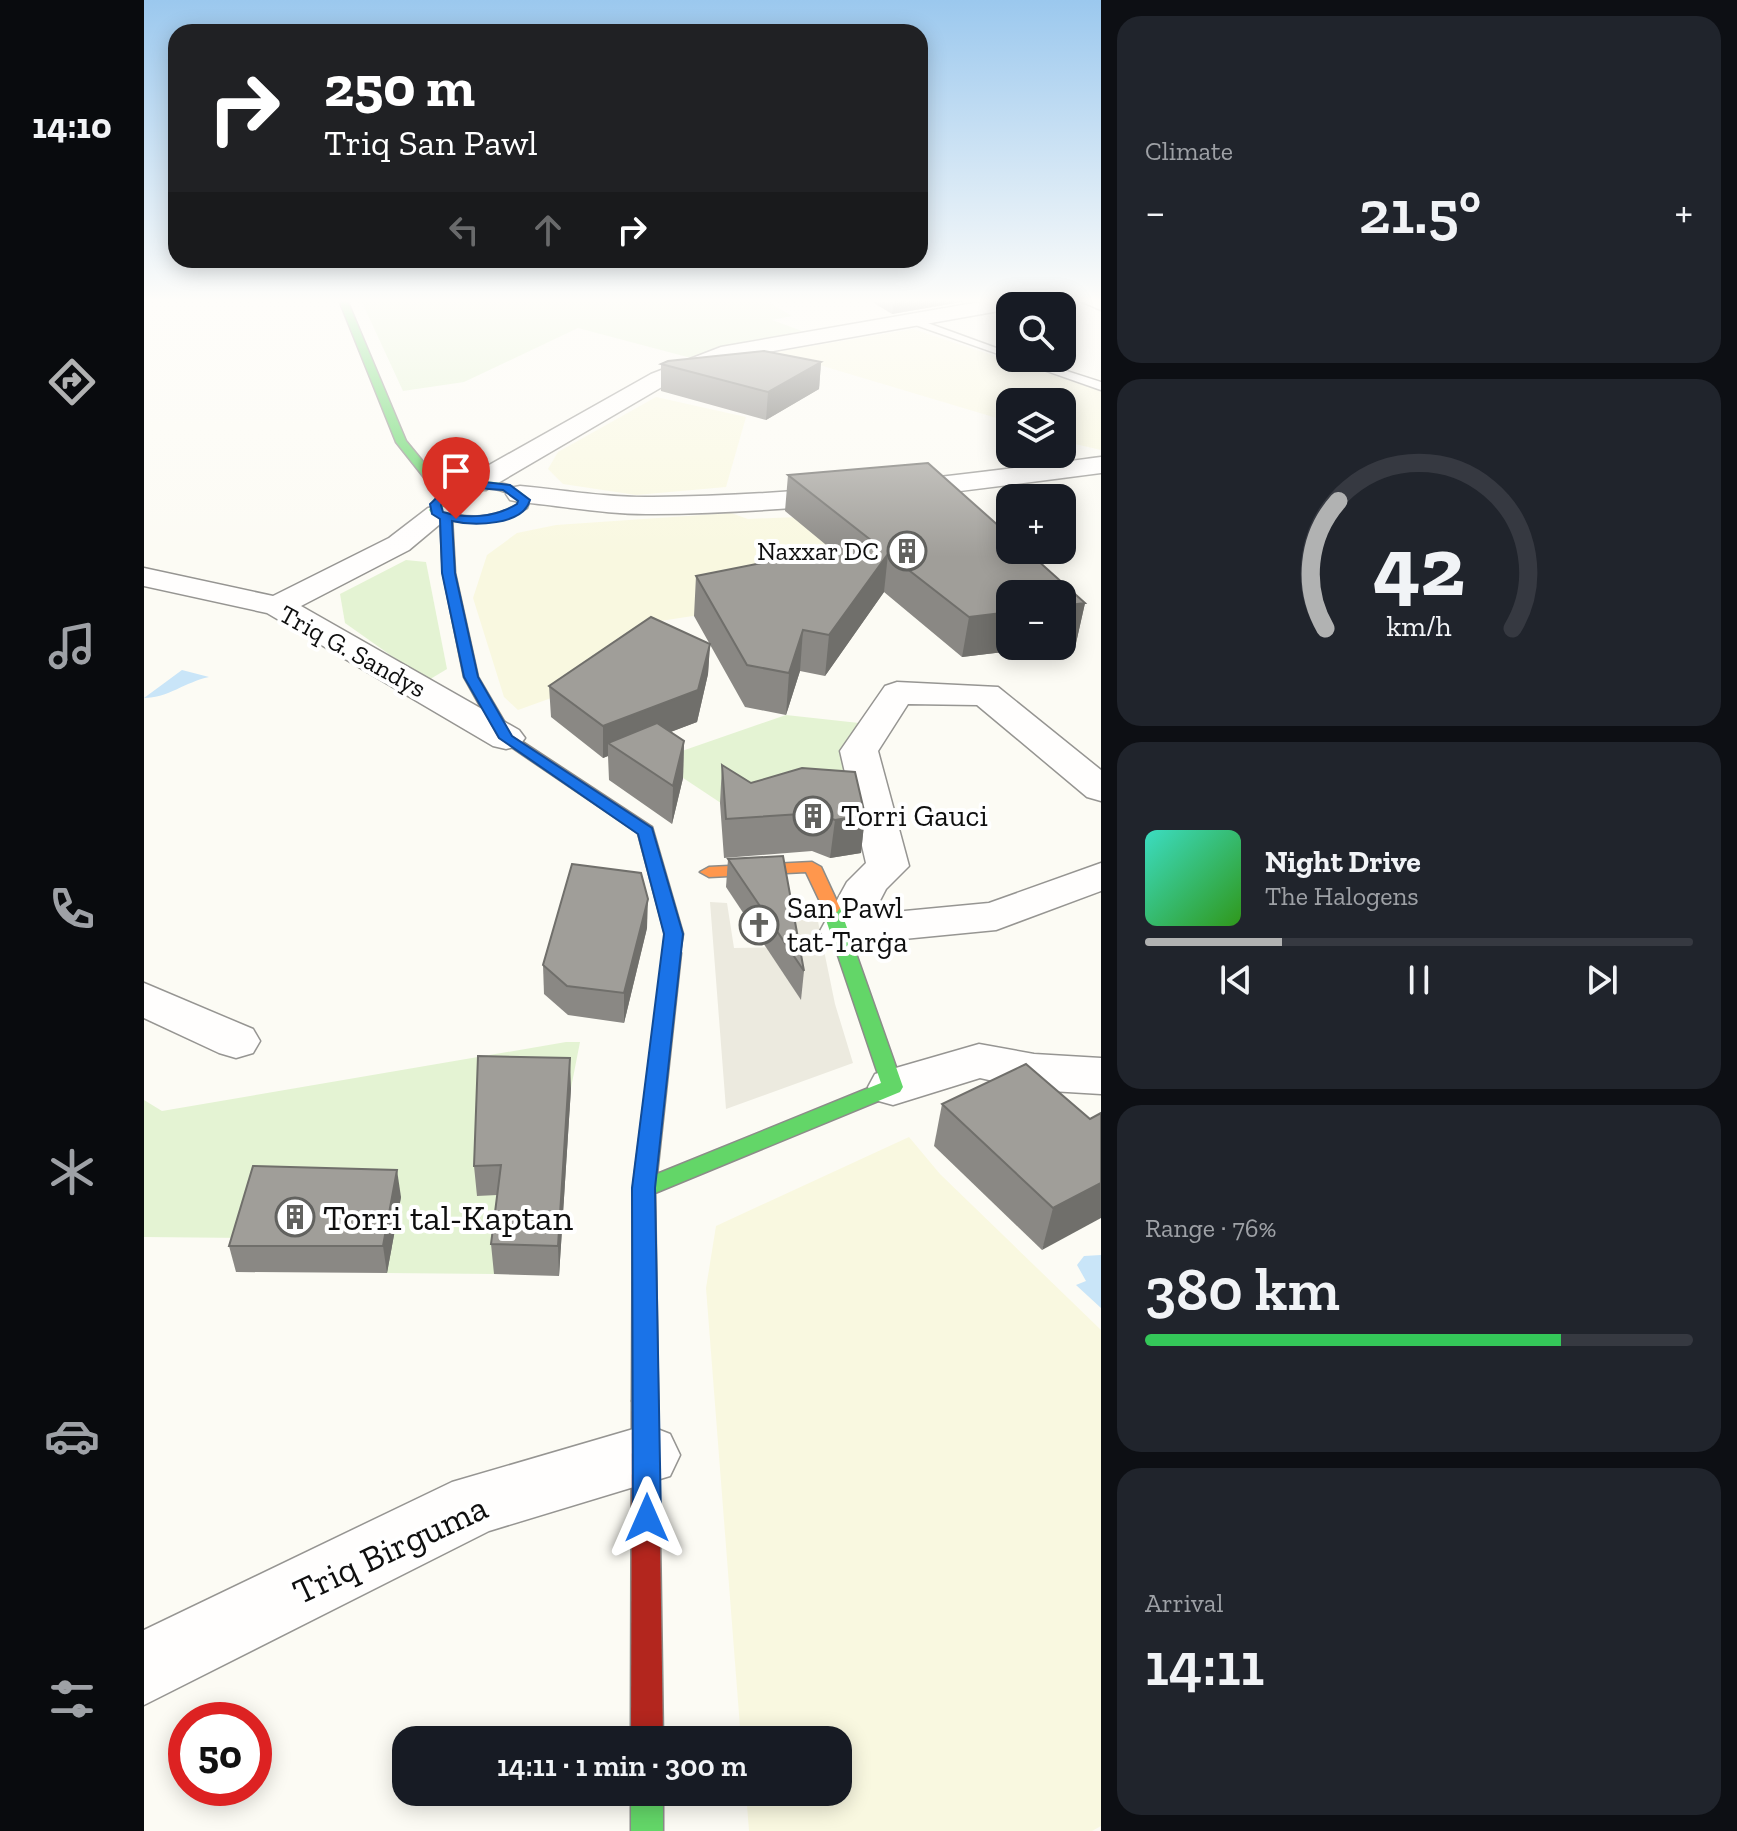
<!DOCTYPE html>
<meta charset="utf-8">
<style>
:root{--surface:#171b24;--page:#20242c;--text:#f1f3f6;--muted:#9ea1a6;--line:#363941;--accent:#b1b2b2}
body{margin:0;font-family:"Zilla Slab",serif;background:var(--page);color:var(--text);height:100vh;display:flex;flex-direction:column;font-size:30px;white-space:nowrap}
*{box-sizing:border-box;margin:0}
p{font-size:26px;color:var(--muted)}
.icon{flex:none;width:44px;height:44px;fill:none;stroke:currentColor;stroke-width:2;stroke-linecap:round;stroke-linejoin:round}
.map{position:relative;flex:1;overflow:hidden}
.side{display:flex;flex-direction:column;gap:16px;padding:16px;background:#0d0f14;width:636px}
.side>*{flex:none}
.guide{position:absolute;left:24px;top:24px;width:760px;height:244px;border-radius:24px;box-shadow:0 4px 20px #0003;background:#202124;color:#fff;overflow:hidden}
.tools{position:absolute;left:852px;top:292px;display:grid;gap:16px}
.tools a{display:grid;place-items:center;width:80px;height:80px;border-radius:16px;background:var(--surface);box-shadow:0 4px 20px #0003;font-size:40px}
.speed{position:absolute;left:24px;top:1702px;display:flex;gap:16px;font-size:40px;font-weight:700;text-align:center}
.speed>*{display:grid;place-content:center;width:104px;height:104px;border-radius:50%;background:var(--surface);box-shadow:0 4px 20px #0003;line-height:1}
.speed .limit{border:12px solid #d22;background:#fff;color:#111}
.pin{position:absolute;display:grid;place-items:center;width:68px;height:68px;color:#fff;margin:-82px -34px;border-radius:50% 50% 50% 0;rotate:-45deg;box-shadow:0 0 8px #0007}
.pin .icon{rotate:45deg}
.me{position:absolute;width:88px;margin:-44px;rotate:0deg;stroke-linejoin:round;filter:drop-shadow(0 0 6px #0008)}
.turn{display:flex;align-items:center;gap:28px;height:168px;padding:0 24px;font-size:36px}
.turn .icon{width:104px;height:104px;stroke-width:2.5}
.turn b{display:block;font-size:56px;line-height:68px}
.lanes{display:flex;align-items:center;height:76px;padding:0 24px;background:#0003;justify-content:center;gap:40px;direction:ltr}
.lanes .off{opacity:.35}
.big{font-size:60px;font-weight:600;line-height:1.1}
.side .card{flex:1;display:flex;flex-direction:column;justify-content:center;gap:12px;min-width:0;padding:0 28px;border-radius:24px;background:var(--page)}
.side .dial{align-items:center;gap:0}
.dial svg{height:208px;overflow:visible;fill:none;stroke:var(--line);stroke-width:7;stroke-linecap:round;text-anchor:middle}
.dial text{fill:var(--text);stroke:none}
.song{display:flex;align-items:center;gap:24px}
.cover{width:96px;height:96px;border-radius:12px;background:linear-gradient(135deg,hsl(170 70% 55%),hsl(110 70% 35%))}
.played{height:8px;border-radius:4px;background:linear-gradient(90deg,var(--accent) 25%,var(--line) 25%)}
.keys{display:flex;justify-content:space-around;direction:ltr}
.heat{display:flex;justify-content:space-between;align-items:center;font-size:44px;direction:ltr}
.charge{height:12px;border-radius:6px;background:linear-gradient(90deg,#34c759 76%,var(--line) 0)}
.trip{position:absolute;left:248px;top:1726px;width:460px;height:80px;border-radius:24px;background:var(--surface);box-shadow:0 4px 20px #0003;font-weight:600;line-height:80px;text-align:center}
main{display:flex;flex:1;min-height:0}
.menu{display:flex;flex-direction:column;width:144px;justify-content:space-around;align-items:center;background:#090b0e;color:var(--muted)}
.menu .icon{width:56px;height:56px}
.menu .current{color:var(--accent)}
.menu b{font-size:36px;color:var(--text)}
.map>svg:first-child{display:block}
</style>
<main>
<nav class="menu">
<b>14:10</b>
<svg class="icon current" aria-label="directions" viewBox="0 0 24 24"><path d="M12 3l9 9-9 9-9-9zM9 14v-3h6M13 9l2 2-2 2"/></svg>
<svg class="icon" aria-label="music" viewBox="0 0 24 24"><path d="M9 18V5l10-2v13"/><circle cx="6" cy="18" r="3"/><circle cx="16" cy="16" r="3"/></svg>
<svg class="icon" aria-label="phone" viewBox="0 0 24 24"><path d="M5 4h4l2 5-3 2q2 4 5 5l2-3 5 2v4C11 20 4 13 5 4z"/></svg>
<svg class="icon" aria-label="climate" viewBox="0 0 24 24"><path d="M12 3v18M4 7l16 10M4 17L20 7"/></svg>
<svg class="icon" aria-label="car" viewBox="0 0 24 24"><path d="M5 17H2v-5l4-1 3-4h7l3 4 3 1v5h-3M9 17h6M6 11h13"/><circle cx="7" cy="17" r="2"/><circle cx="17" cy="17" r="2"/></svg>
<svg class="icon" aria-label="filters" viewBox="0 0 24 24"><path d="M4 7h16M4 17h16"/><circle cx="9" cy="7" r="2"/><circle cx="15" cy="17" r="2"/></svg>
</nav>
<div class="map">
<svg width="957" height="1831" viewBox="0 0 957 1831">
<rect width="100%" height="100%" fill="#fcfbf4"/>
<g fill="#f9f8e0">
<path d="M769,329l188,62v59l-39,-9v-39h-52v20l-234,-70z"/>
<path d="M512,397l90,20 -20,70 -90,8 -73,-11 -15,-15 10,-17z"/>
<path d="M587,513l17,6 50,-2 77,71 -234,36 -37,55 -86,31 -14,-13 -31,-99 14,-43 30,-22 39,-8z"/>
<path d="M765,1137l31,37 161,156v496l-9,5h-343l-3,-39h92v-52h-97l-35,-452 10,-62z"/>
</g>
<g fill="#e4f3d3">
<path d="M217,300h404l27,16 -20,4 30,11 -111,27 -113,-30 -114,54 -61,9z"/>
<path d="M262,560l20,2 21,107 -20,12 -82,-58 -5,-29z"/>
<path d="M642,715l73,8 -12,31 13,57 -112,10 -92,-61z"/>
<path d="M422,1042h14l-9,46 -89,-2 -5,109h26l-9,79 -107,-1 -140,-35 -103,-1v-137l18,11z"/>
</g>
<path fill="#eceadf" d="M566,902l17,1 7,45 57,-1 -7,-45h30l21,102 18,59 -127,46z"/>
<g fill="#c9e5f8">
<path d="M38,670l27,7c-24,5 -41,21 -65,21z"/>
<path d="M957,1255v53l-25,-23 10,-4 -9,-16 7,-9z"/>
</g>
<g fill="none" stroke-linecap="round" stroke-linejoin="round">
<defs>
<path id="lane" d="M767,317l99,36v5h16l75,24v8l-194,-68z"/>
<g id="street">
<path d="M847,300h46l-10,6h-17v3l-276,49 -67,26 -181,106h-20l-4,-6 4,-6 185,-104 70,-27z"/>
<path d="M934,300h23v10z"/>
<path d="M957,457v16c-149,19 -297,40 -448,41 -44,1 -89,-8 -133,-12l-10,-2 -4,-6 4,-6 10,-2c44,4 89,12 133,11 151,-1 299,-21 448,-40z"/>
<path d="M294,506l10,2 4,6 -43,36 -108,56 218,124 6,8 -6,8 -13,3 -13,-3 -226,-133 -123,-27v-18l129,28 116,-58 39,-30z"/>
<path d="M753,682l101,5 103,83v31l-14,-4 -110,-92 -69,-1 -30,47 31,115 -23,23 -13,25 116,-11 112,-40v28l-105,39 -154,15 -16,-4 -6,-10 27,-49 19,-19 -26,-112 45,-65z"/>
<path d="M0,983l109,46 7,12 -7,12 -17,5 -17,-5 -75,-35z"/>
<path d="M835,1044l55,10 67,4v36l-67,-4 -54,-12 -87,27 -18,-5 -7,-13 7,-13z"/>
<path d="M503,1425l23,9 10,21 -10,21 -181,55 -345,174v-75l308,-148z"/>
</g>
<g id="fast">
<path d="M195,300h8l59,141 41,50c26,-13 61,-15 83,9l-3,8c-30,19 -60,17 -93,8l-5,-6 9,-15 -42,-53zM326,488c16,0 42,-1 48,16 -25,15 -49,15 -76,8l2,-11z"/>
<path d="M687,903l9,5 63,179 -3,5 -245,101 3,208 -4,8 -9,3 -9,-3 -4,-8 1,-213 30,-235 9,-6 9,6 -24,221 224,-91 -59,-175z"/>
<rect x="487" y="1792" width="32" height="39"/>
</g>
<g id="slow">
<path d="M302,514l6,3 3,56 23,104 34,58 140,92 31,107 -4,23h-14l-2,-4 2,-19 -27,-101 -140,-95 -34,-61 -21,-104 -3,-56z"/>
<path d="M668,862l9,5 19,41 -3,4h-12l-19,-40 -97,5 -9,-5 9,-5z"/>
</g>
<path id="jam" d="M501,1390l9,3 4,8 5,339h-32l1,-339 4,-8z"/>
</defs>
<use href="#lane" stroke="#969592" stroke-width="3"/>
<use href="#street" stroke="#969592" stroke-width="3"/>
<use href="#fast" stroke="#8c8c89" stroke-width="3"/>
<use href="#slow" stroke="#8c8c89" stroke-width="3"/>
<use href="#jam" stroke="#8c8c89" stroke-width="3"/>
<use href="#lane" fill="#fffefd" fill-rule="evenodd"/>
<use href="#street" fill="#fffefd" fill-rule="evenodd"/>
<use href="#fast" fill="#63d668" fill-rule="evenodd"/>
<use href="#slow" fill="#ff974d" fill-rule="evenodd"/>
<use href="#jam" fill="#b3261e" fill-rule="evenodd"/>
</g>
<g fill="#8a8884">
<path d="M725,300h103l-80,14z"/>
<path d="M677,362l-2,27 -53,31 -105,-29v-27z"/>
<path d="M644,475l297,128 -9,40 -14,2v-51l-52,52h43l-91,11 -78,-65 -59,84 -25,-5 -14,44 -41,-8 -51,-91 2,-40 135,-27 -46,-38z"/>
<path d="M566,644l-2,30 -11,48 -27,10 14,9 -1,37 -11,46 -63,-44 -1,-24 -5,2 -52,-41 -2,-31z"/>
<path d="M578,765l29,18 114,32 -4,38 -31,5 -18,-7 -88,7 -4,-55z"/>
<path d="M584,859l76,112 -3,29 -75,-113z"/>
<path d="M503,928l-23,95 -56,-8 -24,-21 -1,-29z"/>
<path d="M427,1088l-12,188 -65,-2 -3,-30 6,-49 -20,1 -3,-30z"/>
<path d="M798,1104l148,15 -48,131 -108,-104z"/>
<path d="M257,1197l-14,76 -151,-1 -7,-26z"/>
</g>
<g fill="#706f6b">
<path d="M750,300h78l-80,14z"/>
<path d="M677,362l-2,27 -53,31 2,-28z"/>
<path d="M744,554l-4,38 -59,84 4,-41z"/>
<path d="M941,603l-9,40 -14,2v-39z"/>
<path d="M866,612v34h43l-91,11 7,-40z"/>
<path d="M659,630l-3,41 -14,44 3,-42z"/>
<path d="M566,644l-2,30 -11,48 -76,29 -13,-8v13l-5,2v-32z"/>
<path d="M540,741l-1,37 -11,46 1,-38z"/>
<path d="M721,815l-4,38 -31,5 5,-38z"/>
<path d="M504,899l-1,29 -23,95v-30z"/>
<path d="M426,1058l1,30 -12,188 -1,-30z"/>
<path d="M253,1170l4,27 -14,76 -4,-27z"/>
<path d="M957,1183v35l-59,32 11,-42z"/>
</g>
<g fill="#a09e99" stroke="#706f6b" stroke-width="2">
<path d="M620,351l57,11 -53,30 -107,-28 7,-3z"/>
<path d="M784,463l82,73v14h16l59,53 -23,3v-12h-52v18l-41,5 -81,-63 -59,81 -26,-5 -14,43 -42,-8 -51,-89 176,-35 -84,-66z"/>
<path d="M507,617l59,27 -12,46 -95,36 -54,-40z"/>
<path d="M513,723l27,18 -11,45 -65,-43z"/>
<path d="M578,765l29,18 51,-15 53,4 10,43 -30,5 -19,-7 -90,6z"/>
<path d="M639,856l21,115 -76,-112z"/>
<path d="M428,864l69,9 7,26 -24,94 -57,-7 -24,-21z"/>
<path d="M334,1056l92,2 -12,188 -67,-2 10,-79 -27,1z"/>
<path d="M882,1064l64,55 11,-6v70l-48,25 -111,-104z"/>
<path d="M109,1166l144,4 -14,76h-154z"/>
</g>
<linearGradient id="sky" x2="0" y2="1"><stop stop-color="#9bc8ee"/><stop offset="0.54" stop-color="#fefdfa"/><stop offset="1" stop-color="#fefdfa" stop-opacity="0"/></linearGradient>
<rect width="957" height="557" fill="url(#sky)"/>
<path fill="#1a73e8" stroke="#114b97" stroke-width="2" fill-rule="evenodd" d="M332,481l34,4 20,15c-7,26 -57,26 -78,21l3,52 23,104 34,59 140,92 31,106 -28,254 6,330 -4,9 -10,4 -10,-4 -4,-9 -1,-330 32,-254 -26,-100 -139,-96 -35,-61 -22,-104 -2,-54 -8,-5 -2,-10 18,-17zM332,488l27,2 15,11 -1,3c-23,14 -51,15 -74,8l-2,-7 15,-13z"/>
<defs>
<symbol id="building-ring" viewBox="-11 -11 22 22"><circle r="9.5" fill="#fff" stroke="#62625f" stroke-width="1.5"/><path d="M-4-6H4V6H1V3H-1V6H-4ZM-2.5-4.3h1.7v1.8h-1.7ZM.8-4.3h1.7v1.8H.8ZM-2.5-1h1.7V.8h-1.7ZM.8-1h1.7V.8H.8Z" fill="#62625f"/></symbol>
<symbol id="church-ring" viewBox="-11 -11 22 22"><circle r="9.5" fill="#fff" stroke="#62625f" stroke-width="1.5"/><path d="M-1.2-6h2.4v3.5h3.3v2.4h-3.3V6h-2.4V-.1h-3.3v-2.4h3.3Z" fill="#62625f"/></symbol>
</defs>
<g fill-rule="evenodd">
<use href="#building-ring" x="741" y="529" width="44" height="44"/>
<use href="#building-ring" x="647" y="794" width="44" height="44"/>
<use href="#church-ring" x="593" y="903" width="44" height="44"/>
<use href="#building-ring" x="129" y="1195" width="44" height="44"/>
</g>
<g text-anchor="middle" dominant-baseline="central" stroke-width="8" stroke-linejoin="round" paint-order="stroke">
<g font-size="26" fill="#0f0f0f" stroke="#fff" text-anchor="end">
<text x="735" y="551">Naxxar DC</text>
</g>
<g font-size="26" fill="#0f0f0f" stroke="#fff">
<text transform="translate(209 651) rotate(29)">Triq G. Sandys</text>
</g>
<g font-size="30" fill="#0f0f0f" stroke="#fff" text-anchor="start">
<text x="697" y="816">Torri Gauci</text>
<text x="643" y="908">San Pawl<tspan x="643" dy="34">tat-Tarġa</tspan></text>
</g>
<g font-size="36" fill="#0f0f0f" stroke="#fff" text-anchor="start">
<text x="179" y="1217">Torri tal-Kaptan</text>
</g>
<g font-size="36" fill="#0f0f0f" stroke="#fff">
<text transform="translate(246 1549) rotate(-25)">Triq Birguma</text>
</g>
</g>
</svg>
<div class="tools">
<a><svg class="icon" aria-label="search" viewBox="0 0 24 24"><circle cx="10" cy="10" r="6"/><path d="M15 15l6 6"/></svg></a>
<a><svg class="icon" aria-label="layers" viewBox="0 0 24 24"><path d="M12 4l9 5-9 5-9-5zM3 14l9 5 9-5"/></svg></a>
<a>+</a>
<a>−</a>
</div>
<div class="speed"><div class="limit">50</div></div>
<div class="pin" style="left:312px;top:519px;background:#d93025"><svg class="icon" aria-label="arrive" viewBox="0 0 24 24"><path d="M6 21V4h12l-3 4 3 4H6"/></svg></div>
<svg class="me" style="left:503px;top:1518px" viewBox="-20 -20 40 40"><path d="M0-17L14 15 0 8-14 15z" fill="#1a73e8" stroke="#fff" stroke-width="4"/></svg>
<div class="trip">14:11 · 1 min · 300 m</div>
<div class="guide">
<div class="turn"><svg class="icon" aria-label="right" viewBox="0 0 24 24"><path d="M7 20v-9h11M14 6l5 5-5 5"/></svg><div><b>250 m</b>Triq San Pawl</div></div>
<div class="lanes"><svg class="icon off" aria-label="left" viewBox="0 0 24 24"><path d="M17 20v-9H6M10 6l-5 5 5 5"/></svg><svg class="icon off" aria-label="ahead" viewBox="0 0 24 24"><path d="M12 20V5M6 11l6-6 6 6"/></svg><svg class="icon" aria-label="right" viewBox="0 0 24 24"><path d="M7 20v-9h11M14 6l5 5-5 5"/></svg></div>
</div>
</div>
<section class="side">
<div class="card"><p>Climate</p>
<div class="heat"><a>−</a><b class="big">21.5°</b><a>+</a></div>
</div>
<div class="card dial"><svg viewBox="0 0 100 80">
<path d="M14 69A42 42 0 1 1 86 69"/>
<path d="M14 69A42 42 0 0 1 19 20" stroke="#b1b2b2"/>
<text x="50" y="56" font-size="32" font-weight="700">42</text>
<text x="50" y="72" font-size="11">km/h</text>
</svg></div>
<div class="card">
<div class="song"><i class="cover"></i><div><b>Night Drive</b><p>The Halogens</p></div></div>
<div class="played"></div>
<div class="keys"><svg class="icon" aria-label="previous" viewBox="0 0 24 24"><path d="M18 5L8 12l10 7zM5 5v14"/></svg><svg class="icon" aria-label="pause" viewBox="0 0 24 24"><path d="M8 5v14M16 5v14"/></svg><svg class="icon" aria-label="next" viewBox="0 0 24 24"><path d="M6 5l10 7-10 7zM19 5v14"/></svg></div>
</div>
<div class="card"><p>Range · 76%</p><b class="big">380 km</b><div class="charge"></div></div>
<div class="card"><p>Arrival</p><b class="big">14:11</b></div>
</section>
</main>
